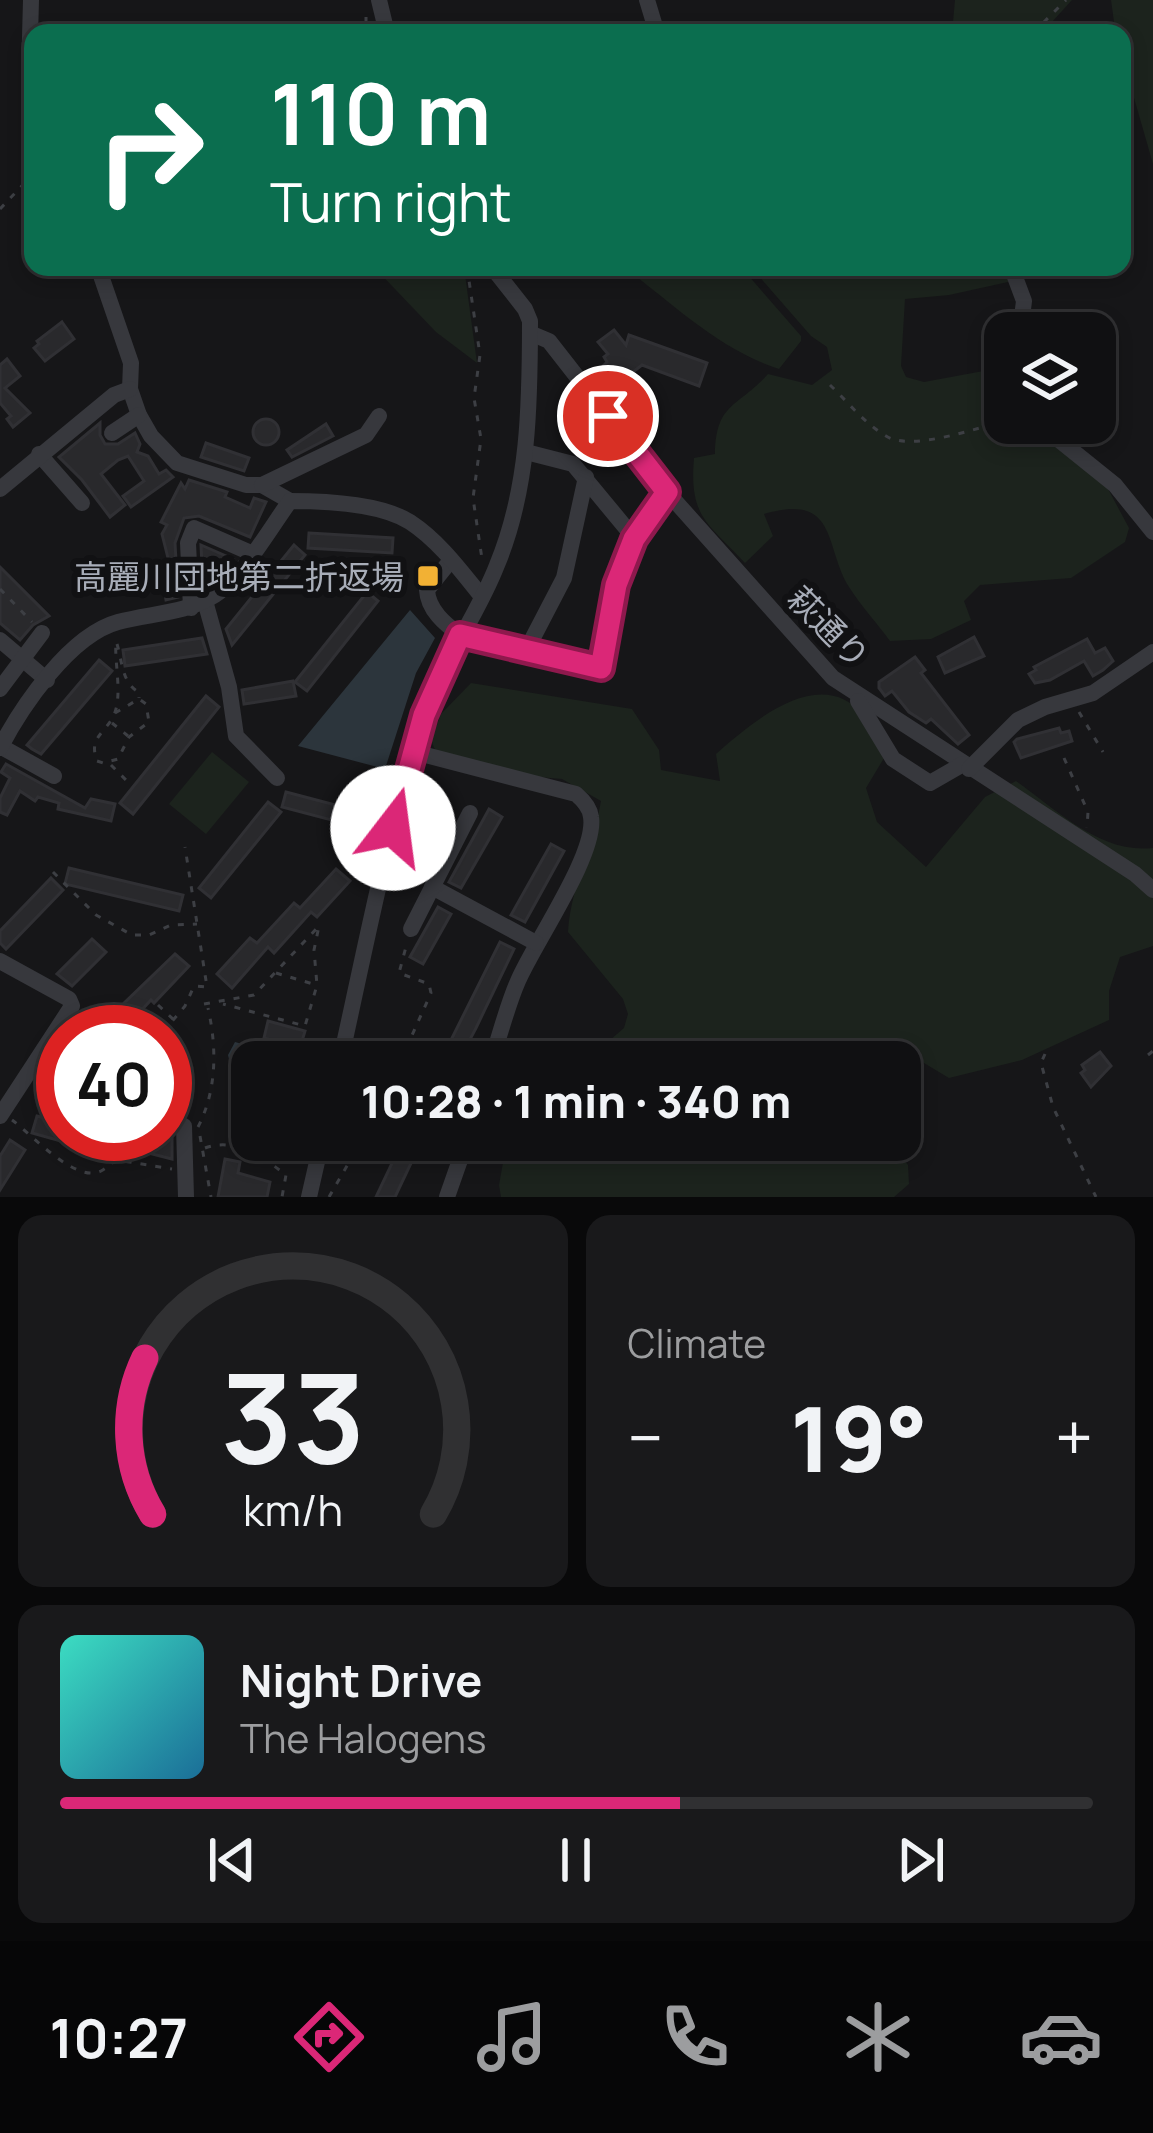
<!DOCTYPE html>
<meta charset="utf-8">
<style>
:root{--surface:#101012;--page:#19191b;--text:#f1f3f6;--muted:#9c9d9f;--line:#303032;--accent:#db2777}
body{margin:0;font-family:Manrope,"Noto Sans JP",sans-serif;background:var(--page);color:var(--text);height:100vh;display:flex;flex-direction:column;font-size:45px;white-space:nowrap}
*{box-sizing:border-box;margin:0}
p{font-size:39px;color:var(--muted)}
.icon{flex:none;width:66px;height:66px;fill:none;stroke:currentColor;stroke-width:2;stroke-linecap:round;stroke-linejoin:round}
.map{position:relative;height:1197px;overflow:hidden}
.panel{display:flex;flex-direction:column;gap:18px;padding:18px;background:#09090a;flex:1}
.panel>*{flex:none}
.top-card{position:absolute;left:24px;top:24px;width:1107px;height:252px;border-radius:24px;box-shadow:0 6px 18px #0003,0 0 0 3px var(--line);background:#0b6e4f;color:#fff;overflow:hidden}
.tools{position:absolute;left:984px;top:312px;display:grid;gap:24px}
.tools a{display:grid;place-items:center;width:132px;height:132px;border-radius:24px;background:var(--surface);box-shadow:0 6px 18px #0003,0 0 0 3px var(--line);font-size:60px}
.speed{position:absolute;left:36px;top:1005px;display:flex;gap:24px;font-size:60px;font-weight:700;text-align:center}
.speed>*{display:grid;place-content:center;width:156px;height:156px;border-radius:50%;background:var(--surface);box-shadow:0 6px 18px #0003,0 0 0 3px var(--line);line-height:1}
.speed .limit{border:18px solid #d22;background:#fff;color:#111}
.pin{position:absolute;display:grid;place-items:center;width:102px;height:102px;color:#fff;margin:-51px;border:6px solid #fff;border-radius:50%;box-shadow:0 3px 12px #0007}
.me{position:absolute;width:132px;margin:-66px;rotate:15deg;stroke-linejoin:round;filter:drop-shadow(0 0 9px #0008)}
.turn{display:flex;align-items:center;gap:42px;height:252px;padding:0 48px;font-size:54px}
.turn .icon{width:156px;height:156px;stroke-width:2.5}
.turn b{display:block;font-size:84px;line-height:102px}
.big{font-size:90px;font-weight:800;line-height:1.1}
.panel .card{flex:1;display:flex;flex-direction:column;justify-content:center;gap:18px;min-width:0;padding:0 42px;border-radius:24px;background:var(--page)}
.panel .dial{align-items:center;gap:0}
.dial svg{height:312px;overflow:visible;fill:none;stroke:var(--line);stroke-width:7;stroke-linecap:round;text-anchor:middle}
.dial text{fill:var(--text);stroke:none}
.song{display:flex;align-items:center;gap:36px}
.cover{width:144px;height:144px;border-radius:18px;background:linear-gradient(135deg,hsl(170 70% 55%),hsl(200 70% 35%))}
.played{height:12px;border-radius:6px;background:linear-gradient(90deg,var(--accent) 60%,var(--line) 60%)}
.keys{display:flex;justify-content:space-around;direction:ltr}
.heat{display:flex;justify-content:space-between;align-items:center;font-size:66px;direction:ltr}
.panel .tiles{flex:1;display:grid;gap:18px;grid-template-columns:1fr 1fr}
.card:last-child{grid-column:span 2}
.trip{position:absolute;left:231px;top:1041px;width:690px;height:120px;border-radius:24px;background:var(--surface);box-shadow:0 6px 18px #0003,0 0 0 3px var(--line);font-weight:800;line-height:120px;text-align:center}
.menu{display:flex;height:192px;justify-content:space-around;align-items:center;background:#060607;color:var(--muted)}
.menu .icon{width:84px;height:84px}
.menu .current{color:var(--accent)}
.menu b{font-size:54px;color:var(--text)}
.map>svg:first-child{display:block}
</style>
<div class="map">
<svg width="1153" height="1197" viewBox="0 0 1153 1197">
<rect width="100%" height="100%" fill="#161618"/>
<g fill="#1c231d">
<path d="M955,0h117l-30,33h-90z"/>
<path d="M1111,0h42v164l-31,-108v-23h-6l-1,-4z"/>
<path d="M374,267h90l13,96 -41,-31z"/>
<path d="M624,267h117l60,69v5l-22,28c-59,-19 -106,-65 -155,-102z"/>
<path d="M751,267h259l-2,15 -59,13 -44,4 -4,67 5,11 18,5 81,-15v56h23l79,64 22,41 -4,14 -54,36 -91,7 -16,16 7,19 -40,19 -41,2c-13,-18 -29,-35 -41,-54 -25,-41 -11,-95 -85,-73l9,22 -28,27c-38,-41 -56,-46 -51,-105l21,-4c1,-52 23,-46 53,-80l44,11 20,-15 -5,-23 -16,-11z"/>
<path d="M471,683l161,26 27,41 2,20 59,11 -4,-27c35,-31 104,-91 147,-39 10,11 15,30 21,43l-18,30 11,34 49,45 59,-70 31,-16c41,29 84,73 137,67v98l-33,11 -11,34v29l-87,40 -73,18 -55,-33 -28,17h-300l22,-3 36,-31 4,-14 -5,-15 -55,-67c3,-47 25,-85 33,-131l-39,-22 -47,-4 -80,-25 -4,-10 10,-26z"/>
<path d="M212,752l37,30 -43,52 -37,-30z"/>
<path d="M507,1140h345l10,8 26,-8 20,25 1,19 -15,13h-393l-2,-12z"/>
</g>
<g fill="#2c353c">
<path d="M410,610l25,28 -19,35 -31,96 -87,-23z"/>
<path d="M235,1042l70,20h-53v75l-13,-5 -1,-7 -5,1 3,-37 -8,-34z"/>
</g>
<g fill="#29292c" stroke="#303034" stroke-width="3">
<path d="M62,322l12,17 -29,22 -11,-13 5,-4 -2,-3z"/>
<path d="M614,330l12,15 3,-10 78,28 -8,23 -57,-21 -31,24 -6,-8 -4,3 -7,-9 13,-13 -3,-5 4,-3 -10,-12z"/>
<path d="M7,359l13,17 -15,12 25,25 -17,14 -6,-8 4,-3 -11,-13v-38z"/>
<circle cx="266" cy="432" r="13"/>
<path d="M100,423v12l5,9h13l17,-11 5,11 -3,8 11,4 11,18 7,-4 7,7 -42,30 -8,-11 21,-15 -16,-25 -10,4 -17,14 24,31 -15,12 -28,-37 -23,-23z"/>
<path d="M326,424l7,12 -41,21 -5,-7z"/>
<path d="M206,443l43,15 -5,13 -43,-14z"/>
<path d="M189,480l38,12 -2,5 25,11 4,-10 12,4 -16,35 -51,-21 -15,2 -9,25 3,54 -12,3 -2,-12 7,-2 -1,-20 -8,-32 5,-9 -6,-3 20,-39 4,6z"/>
<path d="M309,533l84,5 -1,15 -84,-5z"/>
<path d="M201,545l32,14 -7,9 -15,-6 3,18 -11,7z"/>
<path d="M294,545l11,10 -73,90 -6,-16z"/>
<path d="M0,567l49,49 -16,9 -13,15 -20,-17z"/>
<path d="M367,592l11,9 -71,90 -12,-9z"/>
<path d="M974,637l10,19 -39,17 -7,-16z"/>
<path d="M202,638l5,16 -82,12 -2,-16z"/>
<path d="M1087,639l8,14 10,-5 8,13 -10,9 -10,6 -9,-15 -34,19 -15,3 -6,-9 7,-4 -2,-3z"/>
<path d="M915,657l10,13 -4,3 48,62 -11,9 -27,-25 -5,4 -17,-11 -17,-21 -7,5 -6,-8v-6z"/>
<path d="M99,660l13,11 -71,83 -9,-5 -5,-4z"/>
<path d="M293,681l3,15 -52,8 -2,-14z"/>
<path d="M206,696l13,11 -86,107 -13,-11z"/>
<path d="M1059,728l2,5 8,-2 3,10 -51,17 -7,-16 3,-3z"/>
<path d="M6,764l79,44 6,-9 24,5 -4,17 -53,-12 1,-6 -21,-6 -3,4 -15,-10 -13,24 -7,-3v-14l10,-20 -9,-6z"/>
<path d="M286,792l80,21 -4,15 -80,-21z"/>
<path d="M268,802l13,10 -70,86 -12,-10z"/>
<path d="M489,809l13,8 -41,71 -12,-6z"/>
<path d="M551,844l13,7 -39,71 -14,-7z"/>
<path d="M69,868l114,27 -4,16 -114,-27z"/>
<path d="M336,869l14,12 -33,36 -6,-5 -37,41 -6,-6 -36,41 -15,-14 33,-36 7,5 37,-40 6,5z"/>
<path d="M51,878l12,12 -57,59 -6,-6v-12z"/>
<path d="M438,907l13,7 -28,50 -13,-7z"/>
<path d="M92,939l14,13 -34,34 -15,-12z"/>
<path d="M500,942l14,7 -38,79 -18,34h-18z"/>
<path d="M175,954l14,12 -35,37 -3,-3 -30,32h-27z"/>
<path d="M268,1021l37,10 -5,17 -36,-10z"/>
<path d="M1100,1052l11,14 -20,21 -10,-14 4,-3 -3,-5z"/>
<path d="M37,1116l26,7v11h88l21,5v20l-39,-10 -1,5 -52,-13 -1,5 -47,-13z"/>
<path d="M10,1140l15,10 -25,40v-34z"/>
<path d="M403,1140h19l-27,57h-19z"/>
<path d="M225,1159l15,3 -2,11 32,9 -3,15h-49z"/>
</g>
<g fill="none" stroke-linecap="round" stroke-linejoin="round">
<g stroke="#3d3f44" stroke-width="3" stroke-dasharray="6 9" stroke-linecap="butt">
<path d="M366,17v16"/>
<path d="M1033,33l33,-33"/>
<path d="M0,209l33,-35"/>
<path d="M467,267l13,88 -6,43 7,41 -8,59 9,61"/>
<path d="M830,385c17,16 35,39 56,51 25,16 90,-8 119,-15"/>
<path d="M0,589l32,33"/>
<path d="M117,644c5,16 5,40 22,48v6"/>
<path d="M1079,712l24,40"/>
<path d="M115,713l24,-14 7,5 3,18 -20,15 -11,22 -15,4 -6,-2c-8,-22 5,-26 15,-42 12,-21 2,-54 4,-78"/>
<path d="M112,723l16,13"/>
<path d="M1064,758l24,54 -1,16"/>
<path d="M111,765l16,16"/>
<path d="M425,868l-8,-4 12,-95"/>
<path d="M53,872l43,43 36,20h17l22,-10 26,-1"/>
<path d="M276,973l37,11"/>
<path d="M204,1004l50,-9 65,-69 -5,24 3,35 -12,41 -82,-22"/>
<path d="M158,1005l16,15"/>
<path d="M163,1032l22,-26 9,-20 13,1 -22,-140"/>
<path d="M1045,1054l-4,9 12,44 43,90"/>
<path d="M1148,1055l5,-4"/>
<path d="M400,1062l31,-69 -2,-9 -30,-11 8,-30"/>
<path d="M12,1120c19,14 64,64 89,51 6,-3 10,-8 16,-11l55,9"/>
<path d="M198,1127c19,-37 19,-79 10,-119"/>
<path d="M200,1136l11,61"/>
<path d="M205,1148c30,-11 58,9 81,27l-4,22"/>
<path d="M329,1197l33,-57"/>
</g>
<g stroke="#37383d" stroke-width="16">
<path d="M31,0l-2,73 4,12"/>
<path d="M379,0l8,33"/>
<path d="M647,0l10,33"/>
<path d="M98,267l33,96 -1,26 9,26 12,21 26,27 69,22h16l28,16"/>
<path d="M1015,277l9,24 -4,32"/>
<path d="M530,333l19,8 118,151 166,186 302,196 18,16"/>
<path d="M1038,423l77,62 38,47"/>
<path d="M112,433l27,-18"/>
<path d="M526,452l47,12 62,75"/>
<path d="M39,454l43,49"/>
<path d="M262,485l104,-50 13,-19"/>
<path d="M0,489l114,-94 16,-6"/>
<path d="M451,560l-24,30c1,20 18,34 33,45l141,33c14,-79 20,-108 66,-176"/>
<path d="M205,601l24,86 7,49 41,42"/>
<path d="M191,608l-3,-65 6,-15 57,25"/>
<path d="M0,640l47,40"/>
<path d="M525,653l39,-75 22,-101"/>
<path d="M0,689l42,-56"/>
<path d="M858,701l35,58 37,24 33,-19"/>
<path d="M0,746l54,30"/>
<path d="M0,748c22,-42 70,-113 118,-126 33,-9 67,-8 97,-27 26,-16 56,-68 75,-94 36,0 90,2 120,21 29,19 51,49 72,75"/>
<path d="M414,752l162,42c7,6 14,13 15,23 6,37 -57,126 -73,164 -11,25 -18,54 -27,81"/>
<path d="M969,769l49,-49 27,-13 48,-14 60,-41"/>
<path d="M432,887l104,56"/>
<path d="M411,929l59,-116"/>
<path d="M0,961l69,38 3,7 -72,110"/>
<path d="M340,1062c26,-116 48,-235 85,-348 17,-53 52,-97 72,-149 32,-77 33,-161 33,-244l-5,-12 -33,-42"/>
<path d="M184,1126l2,71"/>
<path d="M309,1197l13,-57"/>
<path d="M447,1197l20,-57"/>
</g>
</g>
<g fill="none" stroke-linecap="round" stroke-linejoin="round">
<defs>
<path id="route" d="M393,828l31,-113 36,-80 141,33 15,-83 18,-46 33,-47 -59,-76"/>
</defs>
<use href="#route" stroke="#8e194d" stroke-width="30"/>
<use href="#route" stroke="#db2777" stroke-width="21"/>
</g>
<rect fill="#f2b134" stroke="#111113" stroke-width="4.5" x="416" y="564" width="24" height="24" rx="6"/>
<g text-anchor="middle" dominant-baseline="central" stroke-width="12" stroke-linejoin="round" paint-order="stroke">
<g font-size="33" fill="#a8adb8" stroke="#111113" text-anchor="end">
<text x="404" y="576">高麗川団地第二折返場</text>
</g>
<g font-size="33" fill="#a8adb8" stroke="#111113">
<text transform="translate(829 627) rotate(45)">萩通り</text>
</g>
</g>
</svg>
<div class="tools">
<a><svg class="icon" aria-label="layers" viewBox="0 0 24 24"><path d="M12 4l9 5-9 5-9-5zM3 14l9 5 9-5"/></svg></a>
</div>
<div class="speed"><div class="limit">40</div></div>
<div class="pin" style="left:608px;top:416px;background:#d93025"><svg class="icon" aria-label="arrive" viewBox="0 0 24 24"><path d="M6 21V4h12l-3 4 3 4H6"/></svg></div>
<svg class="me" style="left:393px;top:828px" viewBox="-20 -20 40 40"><circle r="19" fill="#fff"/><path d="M0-13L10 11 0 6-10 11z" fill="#db2777"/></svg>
<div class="trip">10:28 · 1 min · 340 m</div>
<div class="top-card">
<div class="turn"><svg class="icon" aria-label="right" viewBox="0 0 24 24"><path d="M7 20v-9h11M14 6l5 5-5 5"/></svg><div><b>110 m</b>Turn right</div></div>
</div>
</div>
<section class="panel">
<div class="tiles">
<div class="card dial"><svg viewBox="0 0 100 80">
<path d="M14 69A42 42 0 1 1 86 69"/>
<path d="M14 69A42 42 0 0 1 12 29" stroke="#db2777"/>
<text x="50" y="56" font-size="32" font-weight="700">33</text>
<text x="50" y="72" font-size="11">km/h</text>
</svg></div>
<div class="card"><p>Climate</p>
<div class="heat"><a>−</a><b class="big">19°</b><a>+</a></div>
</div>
<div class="card">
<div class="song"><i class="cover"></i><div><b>Night Drive</b><p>The Halogens</p></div></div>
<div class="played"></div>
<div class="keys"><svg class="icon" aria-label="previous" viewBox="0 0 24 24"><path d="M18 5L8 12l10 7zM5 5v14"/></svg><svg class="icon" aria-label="pause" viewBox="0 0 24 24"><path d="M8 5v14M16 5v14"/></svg><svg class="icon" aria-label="next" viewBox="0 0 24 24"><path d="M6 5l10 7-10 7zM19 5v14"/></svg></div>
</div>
</div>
</section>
<nav class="menu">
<b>10:27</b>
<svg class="icon current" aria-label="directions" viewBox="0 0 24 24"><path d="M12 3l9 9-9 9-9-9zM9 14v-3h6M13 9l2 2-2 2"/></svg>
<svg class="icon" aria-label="music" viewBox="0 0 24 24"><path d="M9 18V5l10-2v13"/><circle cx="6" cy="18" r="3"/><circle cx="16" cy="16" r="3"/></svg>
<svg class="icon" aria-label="phone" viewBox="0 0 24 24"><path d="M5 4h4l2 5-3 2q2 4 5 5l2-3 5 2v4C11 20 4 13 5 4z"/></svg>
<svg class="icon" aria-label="climate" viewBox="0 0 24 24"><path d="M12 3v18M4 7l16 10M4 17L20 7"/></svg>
<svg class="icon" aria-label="car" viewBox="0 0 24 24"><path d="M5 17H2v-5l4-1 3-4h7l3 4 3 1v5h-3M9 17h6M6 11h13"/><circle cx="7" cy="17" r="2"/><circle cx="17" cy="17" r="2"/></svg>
</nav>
